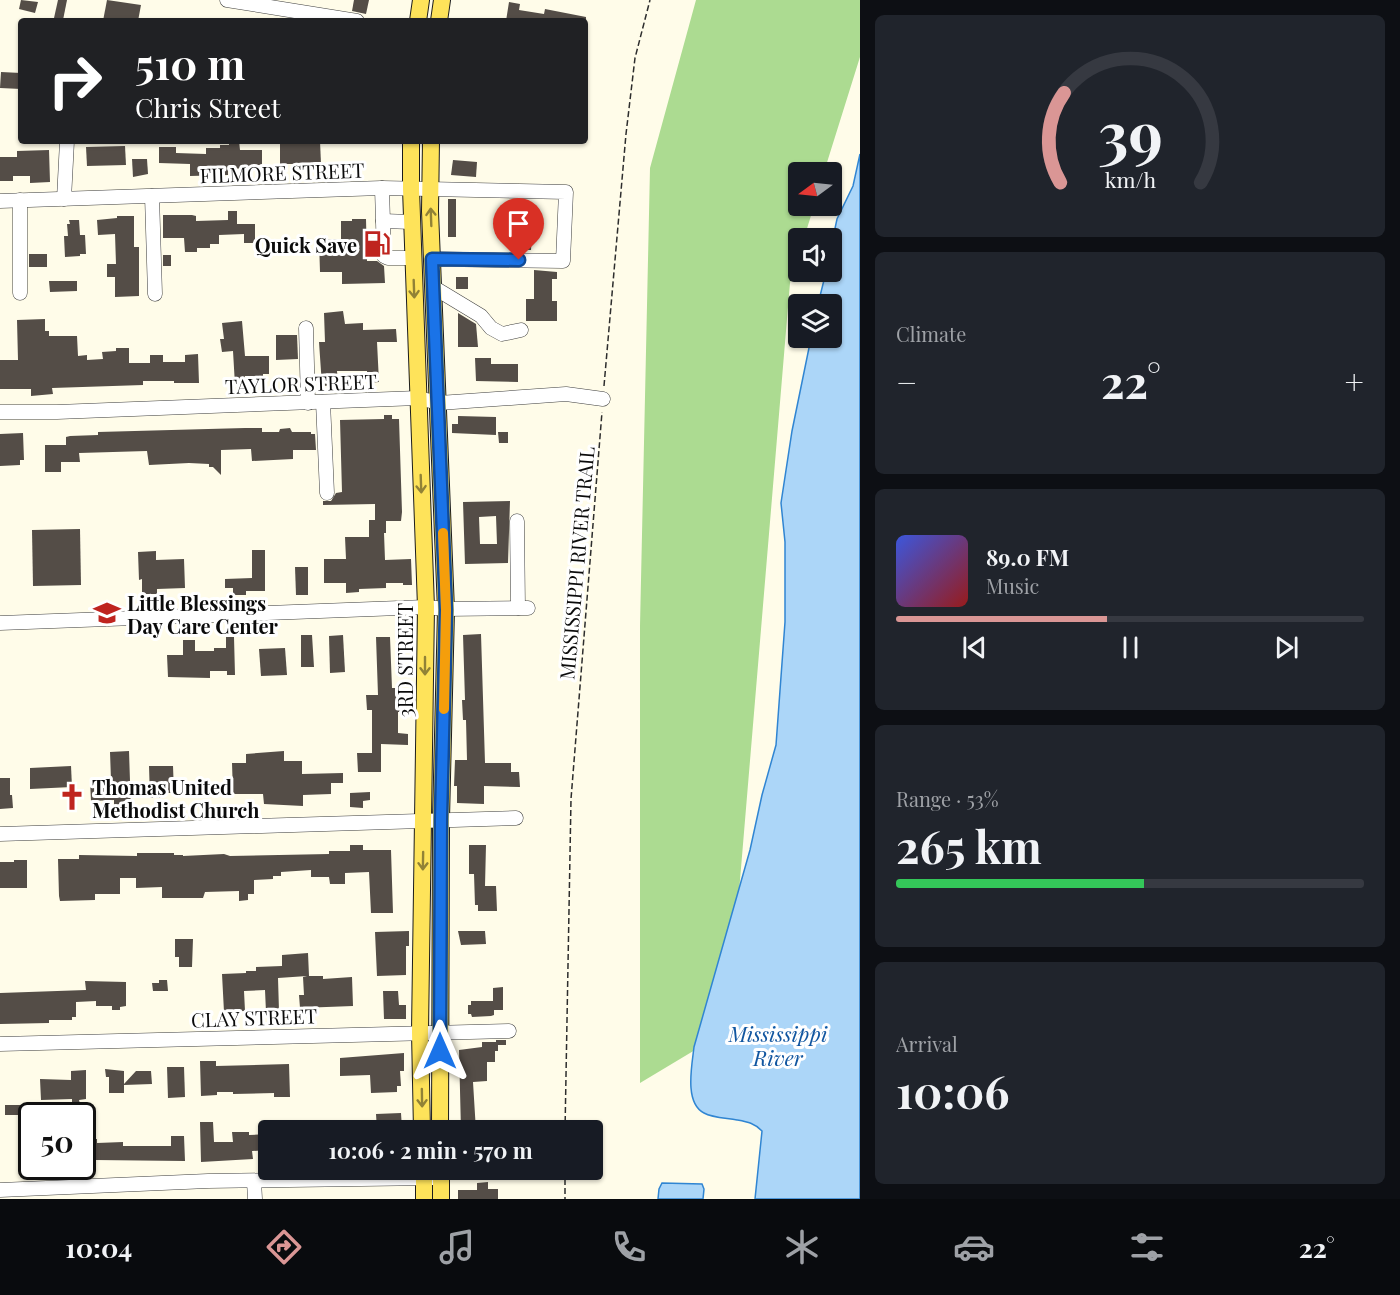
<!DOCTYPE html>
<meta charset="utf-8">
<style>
:root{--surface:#171b24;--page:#20242c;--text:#f1f3f6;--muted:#9ea1a6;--line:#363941;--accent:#da9695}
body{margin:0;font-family:"Playfair Display",serif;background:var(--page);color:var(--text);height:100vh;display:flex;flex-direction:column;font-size:22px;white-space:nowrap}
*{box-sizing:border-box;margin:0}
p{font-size:20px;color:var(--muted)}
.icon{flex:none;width:33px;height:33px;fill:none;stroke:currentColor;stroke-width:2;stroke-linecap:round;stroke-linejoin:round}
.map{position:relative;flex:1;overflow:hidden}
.sheet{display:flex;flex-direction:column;gap:15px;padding:15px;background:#0d0f14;width:540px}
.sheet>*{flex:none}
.hud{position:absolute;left:18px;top:18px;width:570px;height:126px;border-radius:6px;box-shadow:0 2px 4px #0004;background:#202124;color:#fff;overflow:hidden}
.needle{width:39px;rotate:255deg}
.fabs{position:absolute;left:788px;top:162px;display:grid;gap:12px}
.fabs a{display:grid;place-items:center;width:54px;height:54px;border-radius:6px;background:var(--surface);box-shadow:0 2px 4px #0004;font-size:30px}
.speed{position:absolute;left:18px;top:1102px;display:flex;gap:12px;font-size:30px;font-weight:700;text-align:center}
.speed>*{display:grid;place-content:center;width:78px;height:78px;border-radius:50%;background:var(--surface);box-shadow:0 2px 4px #0004;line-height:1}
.speed .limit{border:3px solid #111;border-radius:9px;background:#fff;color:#111}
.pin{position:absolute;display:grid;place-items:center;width:51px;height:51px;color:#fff;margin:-62px -26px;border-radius:50% 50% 50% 0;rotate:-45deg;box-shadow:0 0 6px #0007}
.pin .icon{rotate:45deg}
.me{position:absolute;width:66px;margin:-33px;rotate:0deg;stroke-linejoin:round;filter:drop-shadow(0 0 4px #0008)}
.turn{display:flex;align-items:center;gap:21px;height:126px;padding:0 18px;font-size:27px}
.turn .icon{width:78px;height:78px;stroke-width:2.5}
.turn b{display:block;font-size:42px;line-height:51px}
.big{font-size:45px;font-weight:700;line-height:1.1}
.sheet .tile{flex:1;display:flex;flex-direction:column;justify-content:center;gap:9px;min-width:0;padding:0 21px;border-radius:9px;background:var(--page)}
.sheet .dial{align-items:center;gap:0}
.dial svg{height:156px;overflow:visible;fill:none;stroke:var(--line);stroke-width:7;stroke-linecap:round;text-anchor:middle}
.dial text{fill:var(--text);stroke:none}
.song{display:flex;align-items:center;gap:18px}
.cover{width:72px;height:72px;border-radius:9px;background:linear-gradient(135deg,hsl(230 70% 55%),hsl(0 70% 35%))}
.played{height:6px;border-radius:3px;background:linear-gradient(90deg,var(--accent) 45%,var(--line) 45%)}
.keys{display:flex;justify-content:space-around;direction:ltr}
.heat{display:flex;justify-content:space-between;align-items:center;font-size:33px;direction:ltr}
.charge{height:9px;border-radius:4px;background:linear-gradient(90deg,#34c759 53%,var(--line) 0)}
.trip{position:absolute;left:258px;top:1120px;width:345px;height:60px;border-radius:6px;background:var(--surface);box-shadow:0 2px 4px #0004;font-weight:700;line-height:60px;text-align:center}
.menu{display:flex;height:96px;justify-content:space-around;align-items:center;background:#090b0e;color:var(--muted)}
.menu .icon{width:42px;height:42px}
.menu .active{color:var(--accent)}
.menu b{font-size:27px;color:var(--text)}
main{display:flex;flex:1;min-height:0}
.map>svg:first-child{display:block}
</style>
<main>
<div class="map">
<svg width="860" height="1199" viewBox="0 0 860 1199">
<rect width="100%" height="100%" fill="#fffce9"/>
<path fill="#acdb91" d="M696,0h164v57l-36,115h-26v34h16l-10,32h-6v20l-8,25 -51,609 -19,143 -80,48v-457l10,-458z"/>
<g fill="#acd6f8" stroke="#3085d2" stroke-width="1.5">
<path d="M860,154v1045h-105l7,-68c-8,-8 -14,-9 -25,-11 -11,-2 -24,-2 -33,-7 -20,-10 -12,-48 -10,-66l56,-197 12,-55 14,-50 9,-123v-80l-4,-39 11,-72 19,-93h20v-34h-13l8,-32h5v-25l6,-28 16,-33z"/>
<path d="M662,1183l40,1 2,5 -1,10h-45l1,-10z"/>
</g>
<g fill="#544d47" fill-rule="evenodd">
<path d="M21,0l17,2 -3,11 -16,-4z"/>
<path d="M58,0h9l-4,20 -9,-2z"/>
<path d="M107,0l34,5 -3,16h-35z"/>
<path d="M354,0h15l-3,14 -14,-3z"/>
<path d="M509,2l11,2 -1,6 25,4 1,-5 41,8v4h-80z"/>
<path d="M1,72l20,1v16l-21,-1z"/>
<path d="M229,141h10l1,9h22v15h-6v2l-5,1 -23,1v6l-38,1v-12l-31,-1v-16h17v6l30,1v-6h14v-3h9z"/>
<path d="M280,141h40l1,23h-41z"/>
<path d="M125,146l1,19 -39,1 -1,-19z"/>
<path d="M49,150l1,32 -20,1v-7h-17v5h-13v-24h17v-6z"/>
<path d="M132,159h15l1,15 -15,3z"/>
<path d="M453,160l24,2 -1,15 -25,-2z"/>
<rect x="448" y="199" width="8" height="38"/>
<path d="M228,211h9v13h18v19h-11v-9l-25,1v9h-9v4h-13v4h-12l-1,-14h-21v-23h29l4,1v5l32,-1z"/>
<path d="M117,216h17v31h5v49l-24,1v-20h-8v-13h9l-1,-30 -17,1 -1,-15 20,-2z"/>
<path d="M352,219h14l1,42h10l7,5 1,17 -43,1v-12h-22l-1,-32 22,-1v-18h11z"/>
<path d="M69,220h10l1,15h5l1,19h-6v2l-15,1 -1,-21h4l-1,-12h3z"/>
<path d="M523,221h10l-2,29h-17l1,-20 7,1z"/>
<rect x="29" y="254" width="18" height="13"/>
<rect x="163" y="255" width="8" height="11"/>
<path d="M534,270l23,2v7h-5v22h5v20h-31v-22h8z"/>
<rect x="456" y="277" width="12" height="12"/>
<path d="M49,281h28v10l-27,1z"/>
<path d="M343,311l2,13 18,-1v7l33,-1 1,13h-20l2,40 -11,1 -1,-12h-30l1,14 -16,1 -3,-44h6l-1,-29z"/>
<path d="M458,313l18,11 2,23h-20z"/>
<path d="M45,319v12h4v5h28l1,20 9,-1v5l16,-1 -1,-7 14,-1v-3h13v15h21v-8h13v7h22v-7l13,-1 1,29h-25v-2h-31v4l-91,3 1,6 -22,2v-7h-31v-29h18l-1,-40z"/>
<path d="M242,321l3,35h24v18h-6v3l-18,-1v8l-10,1 -2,-34 -11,1 -2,-13h4l-2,-16z"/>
<path d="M276,335h21l1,24 -22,1z"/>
<path d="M475,358h16v6h27v18l-42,-1z"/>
<path d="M384,415h8v4h7l3,93 -1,9h-15v12h-2l1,27 26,-1 1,26h-9v-2h-17v5l-27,1v3l-13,1v-10h-22v-24h22l-1,-22h24v-17h6v-16l-52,1v-4h8l5,-8 6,-1 -2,-72 44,-1z"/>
<path d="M458,416l38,1v18l-44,-2v-9h6z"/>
<path d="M245,428h17v4h17l1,-3 10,-1 2,4h19v2h4l1,16h-23v9l-41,2 -1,-12 -30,1v25l-8,-8h-4v-3l-20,-1 -40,2 -2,-14 -68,2 1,9h-19v10h-16v-27h21v-8l4,-1 28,-1v-3z"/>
<path d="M498,432h10v11h-9z"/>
<path d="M23,433l1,27h-4v5l-20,1v-32z"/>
<path d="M510,501l-2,62 -43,1 -2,-62zM496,516l1,28h-17l-1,-27z"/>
<path d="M80,529l1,56 -48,1 -1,-56z"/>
<path d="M252,550h13v41h-19v4h-13v-7h-8v-9l27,-1z"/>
<path d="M156,551v9l28,-1 1,29 -28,1v5h-15v-15l-3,1 -1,-28z"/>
<path d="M295,567h13v28h-12z"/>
<path d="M481,634l4,129h26v9h8l1,15 -36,-1v18l-27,-1v-17h-3l1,-26h12l-1,-40h-3l-1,-20h3l-2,-65z"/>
<path d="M301,635h11l2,32h-13z"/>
<path d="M343,635l2,37 -15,1 -1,-37z"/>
<path d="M226,637h8l1,38h-8v-4h-17v7l-42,-1 -1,-22h16v-15h12v11h19v-3h12z"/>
<path d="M376,637h14l2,51h19v24h-13v21l10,1v11l-27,-1v28h-23l-1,-19h15v-43h-5l-1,-15h12z"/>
<path d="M285,648l2,27 -26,1 -2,-27z"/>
<path d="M129,751l2,60h-17v-11l-23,1 -1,-20 21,-1 -1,-28z"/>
<path d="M284,751v10h18v13l41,-1v10h-12v11l-28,1v11l-39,-2 -1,-10h-30l-1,-31h14v-9z"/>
<path d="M71,766l1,21 -42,2v-21z"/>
<path d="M149,766h24l1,27h-12v5h-12z"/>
<path d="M0,778h10v17h2l1,13 -13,1z"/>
<path d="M370,792v8l-7,1v7l-13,-1v-14z"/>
<path d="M350,845h13v5h28l2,63h-22l-2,-41 -24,1v11h-15l-1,-7h-18v-7l-30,2v4h-8v3l-19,1v14h-6v6l-9,1v-10l-34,1 -2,6h-41v-11l-26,1v-10h-16v16h-25v6l-35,1 -1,-5 -1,-37h21v-4l58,1v-3h37v2h9v1l41,-2 6,2 99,-2v-3h21z"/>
<path d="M469,845h17l-1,41h11l1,25h-19v-6h-3l-1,-31h-5z"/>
<path d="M14,860h13v28h-27v-26h14z"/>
<path d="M409,931v15h-3v29l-29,1 -2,-44z"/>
<path d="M458,931h27l1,13 -25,1z"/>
<path d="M175,939h18l-1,28h-13v-10h-4z"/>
<path d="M308,953l1,23h14v3l29,-2 1,29 -53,2 -1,-13h5l-1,-18 4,-1 -29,2 1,33 -13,1 -1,-22 -21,1 1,20 -21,1 -2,-38 24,-1v-2h10v-4l26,-1v-11z"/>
<path d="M159,980h8l1,11h-15l-1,-8h7z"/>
<path d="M85,981l41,1v24l-6,1v3h-8v-4h-16v-5l-20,1v15h-4v3h-23v3l-49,1v-31l86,-3z"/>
<path d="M503,987v23h-9v5l-3,1 -19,1 -1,-3h-3v-9h3v-4h22v-13z"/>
<path d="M383,991h15l1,14h7v14h-22z"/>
<path d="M496,1040h10v5h-8v6h-3v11h-8v19l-14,1 3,49h-15l-2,-81 23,-3v-5h14z"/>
<path d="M404,1053v18h-4l1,15h-4v6l-26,1 -1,-18 -30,1v-18z"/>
<path d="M200,1061h16v5l73,-2 1,33h-16v-4l-41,1v-2h-16v3l-16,1z"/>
<path d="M167,1067h17l1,30 -17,1z"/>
<path d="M105,1069l19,2v13l12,-13h15l1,13 -28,1v8h-15v-16h-3z"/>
<path d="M86,1070v29l-7,1 1,4 -8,1v-6l-31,1 -1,-21 31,1v-9z"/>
<rect x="5" y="1105" width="16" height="10"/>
<path d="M401,1113l1,16 -25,1 -1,-16z"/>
<path d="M200,1122h13l1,20h19l-1,-10h17v3l19,-1v16l-16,1 1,8 -52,3z"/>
<path d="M306,1123h8l1,8h-9z"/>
<path d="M171,1136h13l1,25 -90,-1v-7h-13v-9h5v-5h10v4l26,-1v4h48z"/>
<path d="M21,1140h11l-1,26h-9z"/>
<path d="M488,1182v7h10v10h-40v-9h19v-7z"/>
</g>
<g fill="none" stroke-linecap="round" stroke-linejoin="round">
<defs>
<g id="minor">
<path d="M227,0l130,21"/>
<path d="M382,188l2,68 4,2h25"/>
<path d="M152,196l3,98"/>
<path d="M64,199l3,-58"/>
<path d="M0,201l382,-13 184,4 -3,69 -131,-2"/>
<path d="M383,221l29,1"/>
<path d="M433,287l48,29 10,12 11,6 19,-4"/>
<path d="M20,293v-93"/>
<path d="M306,328l2,75"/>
<path d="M323,402l4,91"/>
<path d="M0,412h57l361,-14 21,5 127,-9 37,5"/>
<path d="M517,521l1,87"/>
<path d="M0,623l426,-16 19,2 83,-1"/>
<path d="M0,834l516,-16"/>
<path d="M0,1044l509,-13"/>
<path d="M254,1181l1,18"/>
<path d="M0,1190l208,-9 225,-3"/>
</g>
<g id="major">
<path d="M418,21l3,-21"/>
<path d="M439,21l3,-21"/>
<path d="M411,141v48l15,418 -6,425 2,99"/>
<path d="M431,141l-1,70 16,399 -5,209 -1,312"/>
<path d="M424,1170v29"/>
<path d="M441,1170v29"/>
</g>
</defs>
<use href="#minor" stroke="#3e3e3e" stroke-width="15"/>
<use href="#major" stroke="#1c1c1c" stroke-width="18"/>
<g stroke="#2d2d2d" stroke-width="1.5" stroke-dasharray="6 3" stroke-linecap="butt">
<path d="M604,386l22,-252 9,-76 15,-58"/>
<path d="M565,1131l6,-332 31,-387"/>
<path d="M565,1170v29"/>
</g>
<use href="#minor" stroke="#fff" stroke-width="14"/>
<use href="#major" stroke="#fee35a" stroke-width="16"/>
</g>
<defs><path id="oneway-shaft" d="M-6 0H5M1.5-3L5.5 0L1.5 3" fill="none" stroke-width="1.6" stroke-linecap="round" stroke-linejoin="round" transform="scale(1.5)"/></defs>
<g stroke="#918236">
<use href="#oneway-shaft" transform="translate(431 217) rotate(-92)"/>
<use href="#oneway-shaft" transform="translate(414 289) rotate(88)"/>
<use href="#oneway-shaft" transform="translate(421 484) rotate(88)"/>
<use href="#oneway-shaft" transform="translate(425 666) rotate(90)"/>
<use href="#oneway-shaft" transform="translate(423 861) rotate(91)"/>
<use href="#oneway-shaft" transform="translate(422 1098) rotate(89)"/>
</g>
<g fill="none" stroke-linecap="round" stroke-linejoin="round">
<defs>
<path id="route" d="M440,1051l1,-232 5,-209 -14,-351 87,1"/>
</defs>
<use href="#route" stroke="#114b97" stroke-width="15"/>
<use href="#route" stroke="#1a73e8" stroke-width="10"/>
<path stroke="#f59e0b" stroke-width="10" d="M443,533l3,77 -2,99"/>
</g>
<defs>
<symbol id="fuel-bare" viewBox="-9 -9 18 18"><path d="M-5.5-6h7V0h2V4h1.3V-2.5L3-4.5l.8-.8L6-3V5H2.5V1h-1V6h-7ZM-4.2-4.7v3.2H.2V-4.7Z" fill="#bf241f" stroke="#fff" stroke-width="2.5" paint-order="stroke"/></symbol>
<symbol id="school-bare" viewBox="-9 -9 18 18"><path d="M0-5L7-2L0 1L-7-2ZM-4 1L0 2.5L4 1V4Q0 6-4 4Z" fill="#bf241f" stroke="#fff" stroke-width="2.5" paint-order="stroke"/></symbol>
<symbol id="church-bare" viewBox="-9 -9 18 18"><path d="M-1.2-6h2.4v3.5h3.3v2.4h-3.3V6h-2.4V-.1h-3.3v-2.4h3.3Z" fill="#bf241f" stroke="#fff" stroke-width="2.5" paint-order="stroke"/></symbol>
</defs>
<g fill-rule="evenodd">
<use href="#fuel-bare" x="358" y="225" width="38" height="38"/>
<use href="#school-bare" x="88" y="594" width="38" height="38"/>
<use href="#church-bare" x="53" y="778" width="38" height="38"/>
</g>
<g text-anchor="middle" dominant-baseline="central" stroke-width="6" stroke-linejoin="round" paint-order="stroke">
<g font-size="20" fill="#0b0b0b" stroke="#fff">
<text transform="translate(282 172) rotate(-2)">FILMORE STREET</text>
<text transform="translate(301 383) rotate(-2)">TAYLOR STREET</text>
<text transform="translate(576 563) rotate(-85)">MISSISSIPPI RIVER TRAIL</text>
<text transform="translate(404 660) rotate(-90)">3RD STREET</text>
<text transform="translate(254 1017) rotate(-2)">CLAY STREET</text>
</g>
<g font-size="20" font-weight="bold" fill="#0b0b0b" stroke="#fff" text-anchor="start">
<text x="357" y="244" text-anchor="end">Quick Save</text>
<text x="127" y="602">Little Blessings<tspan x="127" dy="23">Day Care Center</tspan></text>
<text x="92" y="786">Thomas United<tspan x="92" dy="23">Methodist Church</tspan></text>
</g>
<g font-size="21" font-style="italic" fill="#1156a0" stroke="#fff">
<text x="778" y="1033">Mississippi<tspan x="778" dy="24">River</tspan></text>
</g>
</g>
</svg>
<div class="fabs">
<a><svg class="needle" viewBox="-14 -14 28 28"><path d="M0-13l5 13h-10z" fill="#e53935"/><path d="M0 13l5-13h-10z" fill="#9ea1a6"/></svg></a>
<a><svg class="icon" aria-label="sound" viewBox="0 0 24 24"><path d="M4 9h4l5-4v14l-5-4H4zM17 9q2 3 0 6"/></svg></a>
<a><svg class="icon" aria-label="layers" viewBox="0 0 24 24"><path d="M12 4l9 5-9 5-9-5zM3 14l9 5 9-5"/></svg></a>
</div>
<div class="speed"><div class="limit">50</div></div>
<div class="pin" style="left:519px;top:260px;background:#d93025"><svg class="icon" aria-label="arrive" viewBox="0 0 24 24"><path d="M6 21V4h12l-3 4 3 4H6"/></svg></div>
<svg class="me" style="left:440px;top:1051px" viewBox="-20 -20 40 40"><path d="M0-17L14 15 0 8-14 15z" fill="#1a73e8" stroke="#fff" stroke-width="4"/></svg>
<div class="trip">10:06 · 2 min · 570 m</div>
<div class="hud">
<div class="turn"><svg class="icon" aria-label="right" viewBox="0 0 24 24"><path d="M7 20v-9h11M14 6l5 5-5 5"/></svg><div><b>510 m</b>Chris Street</div></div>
</div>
</div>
<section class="sheet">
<div class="tile dial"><svg viewBox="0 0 100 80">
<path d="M14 69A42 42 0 1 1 86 69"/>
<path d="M14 69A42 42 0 0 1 16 23" stroke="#da9695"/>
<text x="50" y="56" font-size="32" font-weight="700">39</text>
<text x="50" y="72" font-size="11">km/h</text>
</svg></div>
<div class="tile"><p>Climate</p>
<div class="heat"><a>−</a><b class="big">22°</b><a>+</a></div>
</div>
<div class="tile">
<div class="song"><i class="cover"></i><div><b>89.0 FM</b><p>Music</p></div></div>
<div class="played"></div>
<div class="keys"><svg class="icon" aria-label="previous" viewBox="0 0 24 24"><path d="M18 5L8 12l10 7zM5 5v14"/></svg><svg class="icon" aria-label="pause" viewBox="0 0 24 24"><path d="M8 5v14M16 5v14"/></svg><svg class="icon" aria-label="next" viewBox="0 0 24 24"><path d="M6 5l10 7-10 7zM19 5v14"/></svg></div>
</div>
<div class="tile"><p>Range · 53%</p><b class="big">265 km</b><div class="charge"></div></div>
<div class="tile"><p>Arrival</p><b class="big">10:06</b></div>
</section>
</main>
<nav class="menu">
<b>10:04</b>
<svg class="icon active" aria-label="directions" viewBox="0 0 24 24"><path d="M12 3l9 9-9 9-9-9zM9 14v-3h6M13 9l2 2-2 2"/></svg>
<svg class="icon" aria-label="music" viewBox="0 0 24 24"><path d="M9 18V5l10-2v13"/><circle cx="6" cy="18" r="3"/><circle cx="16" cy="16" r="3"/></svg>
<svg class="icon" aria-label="phone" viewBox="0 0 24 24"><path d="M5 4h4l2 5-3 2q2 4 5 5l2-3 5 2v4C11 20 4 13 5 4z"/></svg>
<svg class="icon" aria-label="climate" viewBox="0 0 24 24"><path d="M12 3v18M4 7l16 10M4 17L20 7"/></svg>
<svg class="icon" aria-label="car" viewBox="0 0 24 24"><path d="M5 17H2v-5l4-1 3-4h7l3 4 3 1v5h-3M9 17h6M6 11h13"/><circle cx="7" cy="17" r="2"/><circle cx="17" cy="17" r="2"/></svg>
<svg class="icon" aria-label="filters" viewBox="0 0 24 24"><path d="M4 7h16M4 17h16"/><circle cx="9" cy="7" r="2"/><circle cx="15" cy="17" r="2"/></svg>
<b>22°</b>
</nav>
